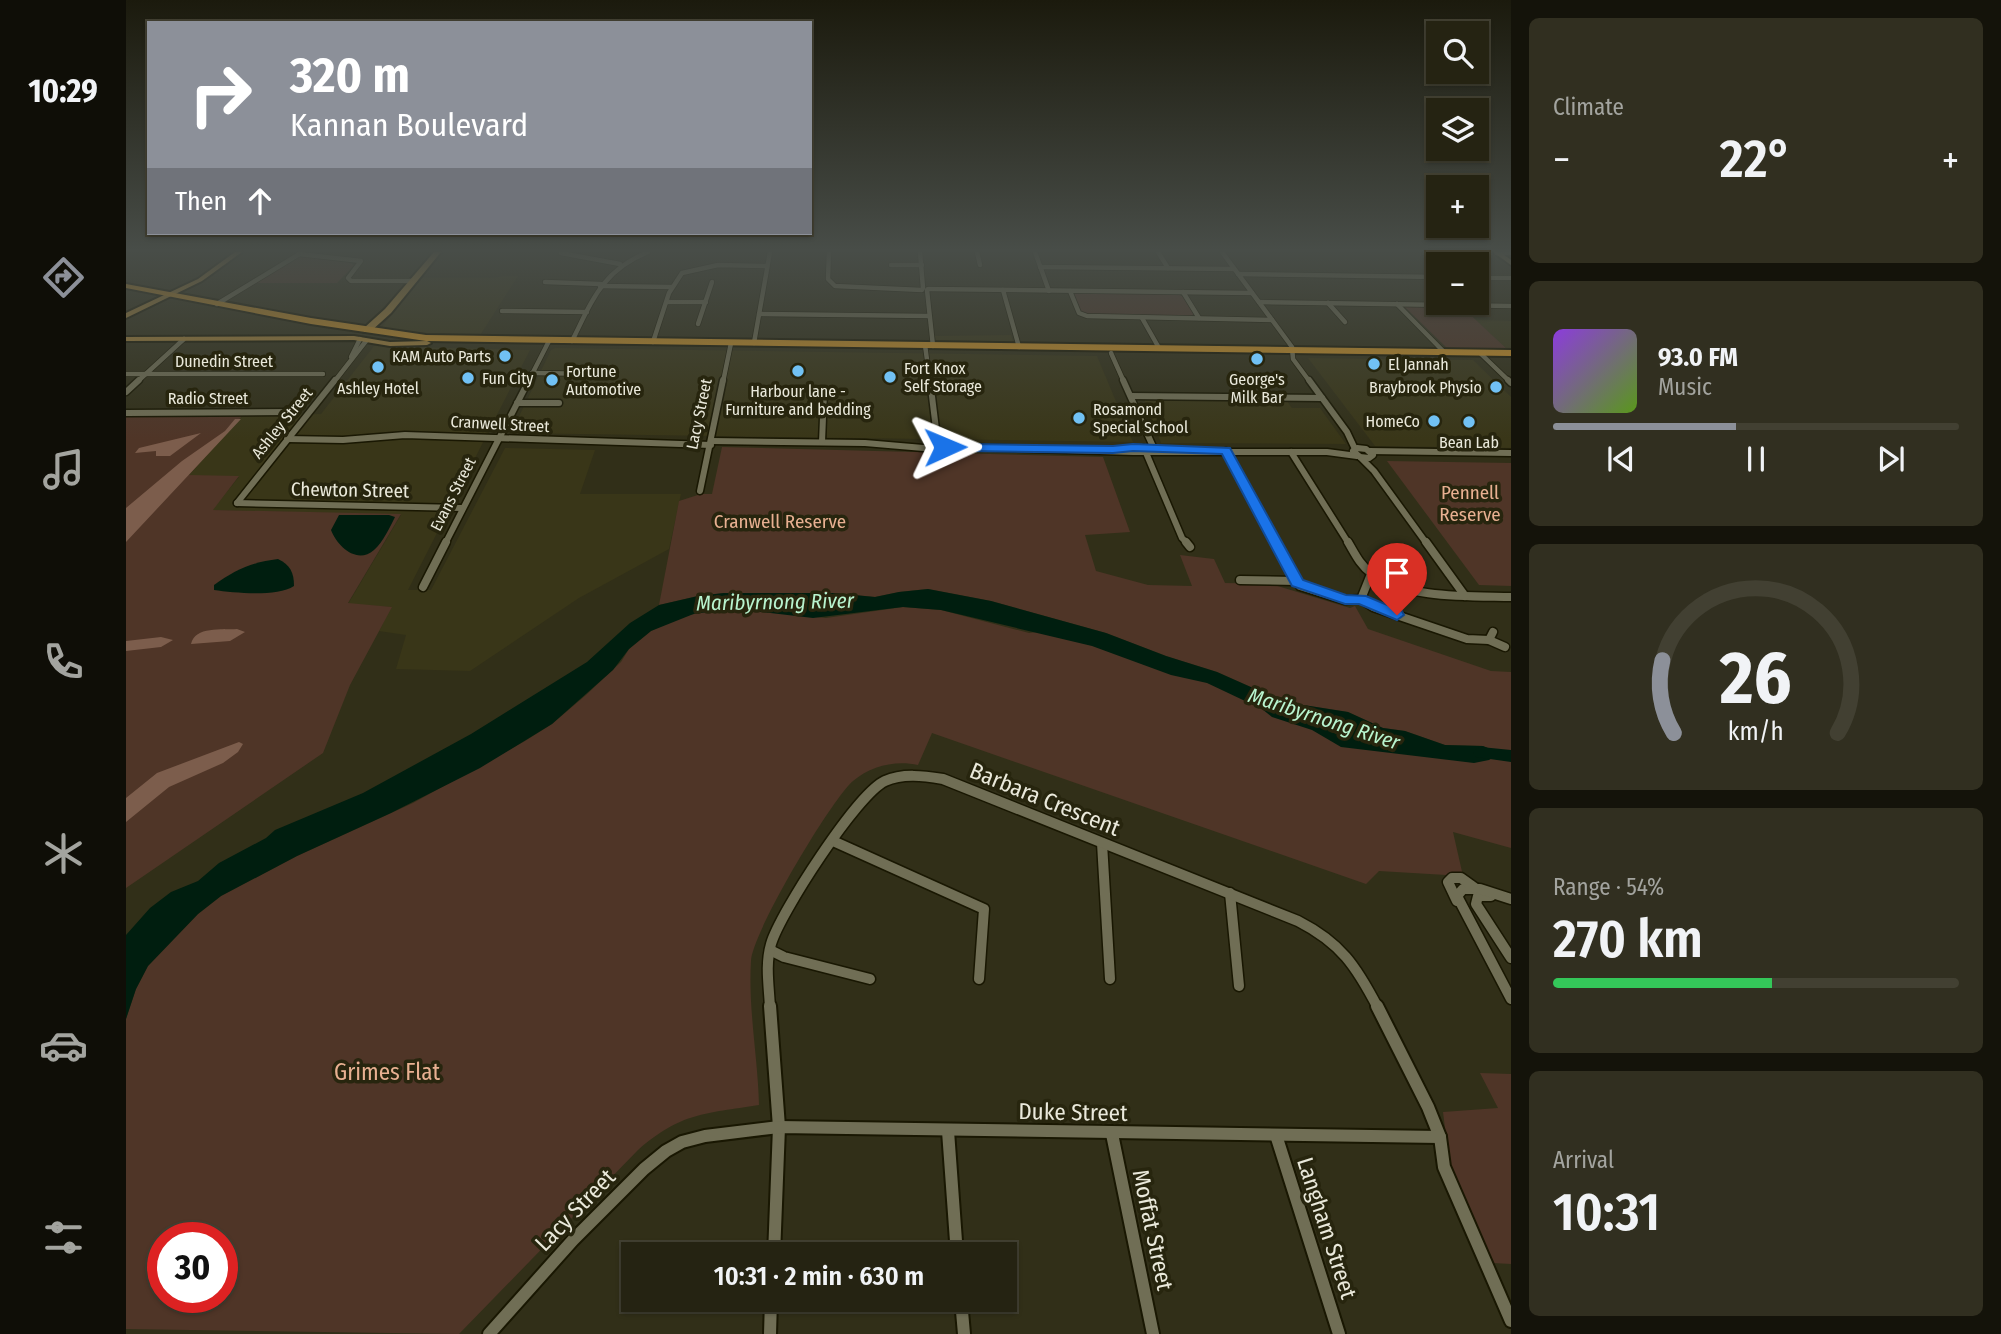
<!DOCTYPE html>
<meta charset="utf-8">
<style>
:root{--surface:#252312;--page:#312f20;--text:#f1f3f6;--muted:#a3a49f;--line:#424032;--accent:#8c9099}
body{margin:0;font-family:"Fira Sans Condensed",sans-serif;background:var(--page);color:var(--text);height:100vh;display:flex;flex-direction:column;font-size:26px;white-space:nowrap}
*{box-sizing:border-box;margin:0}
p{font-size:23px;color:var(--muted)}
.icon{flex:none;width:38px;height:38px;fill:none;stroke:currentColor;stroke-width:2;stroke-linecap:round;stroke-linejoin:round}
.map{position:relative;flex:1;overflow:hidden}
.panel{display:flex;flex-direction:column;gap:18px;padding:18px;background:#14130a;width:490px}
.panel>*{flex:none}
.guide{position:absolute;left:21px;top:21px;width:665px;height:214px;border-radius:0px;box-shadow:0 2px 5px #0004,0 0 0 2px var(--line);background:#8c9099;color:#fff;overflow:hidden}
.buttons{position:absolute;left:1300px;top:21px;display:grid;gap:14px}
.buttons a{display:grid;place-items:center;width:63px;height:63px;border-radius:0px;background:var(--surface);box-shadow:0 2px 5px #0004,0 0 0 2px var(--line);font-size:35px}
.speed{position:absolute;left:21px;top:1222px;display:flex;gap:14px;font-size:35px;font-weight:700;text-align:center}
.speed>*{display:grid;place-content:center;width:91px;height:91px;border-radius:50%;background:var(--surface);box-shadow:0 2px 5px #0004,0 0 0 2px var(--line);line-height:1}
.speed .limit{border:10px solid #d22;background:#fff;color:#111}
.pin{position:absolute;display:grid;place-items:center;width:60px;height:60px;color:#fff;margin:-72px -30px;border-radius:50% 50% 50% 0;rotate:-45deg;box-shadow:0 0 7px #0007}
.pin .icon{rotate:45deg}
.me{position:absolute;width:77px;margin:-38px;rotate:89deg;stroke-linejoin:round;filter:drop-shadow(0 0 5px #0008)}
.turn{display:flex;align-items:center;gap:24px;height:147px;padding:0 28px;font-size:32px}
.turn .icon{width:91px;height:91px;stroke-width:2.5}
.turn b{display:block;font-size:49px;line-height:60px}
.then{display:flex;align-items:center;height:66px;padding:0 28px;background:#0003;gap:14px;font-size:26px}
.big{font-size:52px;font-weight:600;line-height:1.1}
.panel .tile{flex:1;display:flex;flex-direction:column;justify-content:center;gap:10px;min-width:0;padding:0 24px;border-radius:10px;background:var(--page)}
.panel .dial{align-items:center;gap:0}
.dial svg{height:182px;overflow:visible;fill:none;stroke:var(--line);stroke-width:7;stroke-linecap:round;text-anchor:middle}
.dial text{fill:var(--text);stroke:none}
.song{display:flex;align-items:center;gap:21px}
.cover{width:84px;height:84px;border-radius:10px;background:linear-gradient(135deg,hsl(270 70% 55%),hsl(90 70% 35%))}
.played{height:7px;border-radius:4px;background:linear-gradient(90deg,var(--accent) 45%,var(--line) 45%)}
.keys{display:flex;justify-content:space-around;direction:ltr}
.heat{display:flex;justify-content:space-between;align-items:center;font-size:38px;direction:ltr}
.charge{height:10px;border-radius:5px;background:linear-gradient(90deg,#34c759 54%,var(--line) 0)}
.trip{position:absolute;left:495px;top:1242px;width:396px;height:70px;border-radius:0px;background:var(--surface);box-shadow:0 2px 5px #0004,0 0 0 2px var(--line);font-weight:600;line-height:70px;text-align:center}
main{display:flex;flex:1;min-height:0}
.menu{display:flex;flex-direction:column;width:126px;justify-content:space-around;align-items:center;background:#0f0e07;color:var(--muted)}
.menu .icon{width:49px;height:49px}
.menu .selected{color:var(--accent)}
.menu b{font-size:32px;color:var(--text)}
.map>svg:first-child{display:block}
</style>
<main>
<nav class="menu">
<b>10:29</b>
<svg class="icon selected" aria-label="directions" viewBox="0 0 24 24"><path d="M12 3l9 9-9 9-9-9zM9 14v-3h6M13 9l2 2-2 2"/></svg>
<svg class="icon" aria-label="music" viewBox="0 0 24 24"><path d="M9 18V5l10-2v13"/><circle cx="6" cy="18" r="3"/><circle cx="16" cy="16" r="3"/></svg>
<svg class="icon" aria-label="phone" viewBox="0 0 24 24"><path d="M5 4h4l2 5-3 2q2 4 5 5l2-3 5 2v4C11 20 4 13 5 4z"/></svg>
<svg class="icon" aria-label="climate" viewBox="0 0 24 24"><path d="M12 3v18M4 7l16 10M4 17L20 7"/></svg>
<svg class="icon" aria-label="car" viewBox="0 0 24 24"><path d="M5 17H2v-5l4-1 3-4h7l3 4 3 1v5h-3M9 17h6M6 11h13"/><circle cx="7" cy="17" r="2"/><circle cx="17" cy="17" r="2"/></svg>
<svg class="icon" aria-label="filters" viewBox="0 0 24 24"><path d="M4 7h16M4 17h16"/><circle cx="9" cy="7" r="2"/><circle cx="15" cy="17" r="2"/></svg>
</nav>
<div class="map">
<svg width="1385" height="1334" viewBox="0 0 1385 1334">
<rect width="100%" height="100%" fill="#312f18"/>
<g fill="#393618">
<path d="M381,276h11l-39,61 -58,-3 -40,-6 41,-50h67z"/>
<path d="M1350,320l35,1v29h-3z"/>
<path d="M885,335l2,7 -4,2 -73,-1 -1,-7z"/>
<path d="M248,346l156,4 -122,240h23l74,-142 90,2 -15,44h101l-12,55 -90,49 -109,73 -74,-2 10,-34 -27,-4 12,-24 -43,-3 53,-89 -189,-5 27,-33 -51,-1 54,-60 79,-2z"/>
<path d="M429,348l542,8 36,86 -622,-9 40,-83z"/>
<path d="M1182,358l165,2 38,37v51l-136,-2z"/>
<path d="M1018,399l143,2 5,7h28l26,36 -185,-1z"/>
</g>
<g fill="#4f3527" fill-rule="evenodd">
<path d="M174,256l46,5 8,4 -17,18h-80l23,-18z"/>
<path d="M951,292l100,2 5,2 12,18 -5,3 -107,-3 -9,-20z"/>
<path d="M1279,307h57l46,43 -60,-1z"/>
<path d="M0,416h116l-53,59 50,1 -26,34 188,4 -53,89 44,4 -42,78 -27,68 -197,135z"/>
<path d="M596,447l381,10 27,75 -45,3 11,36 52,14 44,1 -12,-31 34,4 11,24 46,1 79,24 5,-2 13,23 123,42 20,1v176l-58,-16 10,44 -84,-5 -13,13 -434,-151 -14,32c-23,-5 -47,1 -65,16 -22,19 -101,152 -102,180 -3,48 7,97 8,144 -55,9 -77,7 -121,45l-179,184 -333,-5v-310l10,-30 12,-23 50,-52 23,-18 76,-40 116,-53 112,-62 27,-17 34,-29 35,-33 8,-13 22,-18 29,-14 33,-7h32l81,8 77,-11 38,3 88,23 25,-3 299,103 145,20 -15,-7 -38,-1 -40,-14 -22,-3 -35,-16 -51,-8 -26,-8 -54,-24 -51,-16 -60,-23 -115,-32 -63,-12 -29,3 -24,5 -42,-4h-109l-26,3 -39,9 20,-104 22,-7h11zM37,1237h59v60h-59z"/>
<path d="M1261,461l124,2v123l-32,-1z"/>
<path d="M1354,1073l31,1v190l-18,-1 -44,-103 -6,-48 55,-4z"/>
</g>
<g fill="#7c5d4c">
<path d="M109,419h6l-115,123v-34l56,-47 43,-30z"/>
<path d="M75,433l-31,23h-14v-5l-21,2 4,-5z"/>
<path d="M111,629l8,3 -15,9 -39,3c4,-18 31,-14 46,-15z"/>
<path d="M35,637l12,3 -12,7 -35,4v-10z"/>
<path d="M113,742l4,2 -5,8 -15,11 -54,24 -43,35v-24l31,-25z"/>
</g>
<g fill="#001e0f">
<path d="M213,515h50l6,2c-5,10 -12,25 -21,33 -17,15 -37,-4 -43,-20z"/>
<path d="M152,559c12,6 16,13 16,27 -17,11 -59,7 -80,4v-5c21,-15 38,-23 64,-26z"/>
<path d="M802,589l63,12 115,32 60,23 51,16 54,24 26,8 51,8 35,16 22,3 40,14 38,1 17,7 -11,7 -15,3 -133,-16 -29,-17 -40,-13 -10,-8 -55,-26 -36,-8 -79,-29 -151,-36 -38,-3 -90,11 -68,-8 -49,3 -45,18 -22,18 -16,21 -61,54 -72,44 -89,45 -94,43 -76,40 -23,18 -50,52 -12,23 -10,30v-84l24,-27 21,-16 27,-11 21,-18 47,-25 9,-8 88,-37 108,-59 116,-72 43,-39 29,-18 39,-9 26,-3h109l42,4 24,-5z"/>
</g>
<g fill="none" stroke-linecap="round" stroke-linejoin="round">
<path fill="#001e0f" fill-rule="evenodd" d="M1355,747l30,3v12l-35,-5 -3,-4 3,-4z"/>
<defs>
<g id="street-far4">
<path d="M703,252l-1,27 7,7 87,4"/>
<path d="M794,252l3,36"/>
<path d="M851,252l3,13"/>
<path d="M909,252l14,39"/>
<path d="M1032,252l10,16"/>
<path d="M1096,252l70,95 1,12 17,23"/>
<path d="M435,253l59,11"/>
<path d="M1371,253h14"/>
<path d="M173,254l62,7 -13,17 3,3h62"/>
<path d="M765,265h31"/>
<path d="M914,267l194,2"/>
<path d="M1112,274l200,3"/>
<path d="M1351,278h34"/>
<path d="M419,282l56,2"/>
<path d="M474,286l72,1"/>
<path d="M802,289l324,4"/>
<path d="M801,290l6,56"/>
<path d="M877,290l16,57"/>
<path d="M944,291l9,22 8,3 185,4"/>
<path d="M1057,292l16,26"/>
<path d="M541,302h39"/>
<path d="M1133,302l252,4"/>
<path d="M1202,303l17,19"/>
<path d="M91,304l84,-51"/>
<path d="M1271,304l47,48"/>
<path d="M376,311l85,1"/>
<path d="M633,314l170,2"/>
<path d="M1016,318l17,30"/>
<path d="M572,324l14,-42"/>
<path d="M446,341c21,-42 30,-70 76,-89"/>
<path d="M527,342l16,-49 13,-20 36,-8 49,1"/>
<path d="M628,343l16,-91"/>
<path d="M799,345l5,37"/>
<path d="M985,353l13,29"/>
<path d="M1354,353l30,29"/>
<path d="M225,357l9,-18"/>
<path d="M406,373l70,1"/>
<path d="M0,374h197"/>
<path d="M11,382l47,-43"/>
<path d="M208,382l32,-41"/>
<path d="M402,382l21,-41"/>
<path d="M597,382l8,-39"/>
</g>
<g id="street-far3">
<path d="M804,380l6,49 6,13"/>
<path d="M997,380l32,71"/>
<path d="M1183,380l38,52 8,17"/>
<path d="M1382,380l3,3"/>
<path d="M0,392l13,-12"/>
<path d="M1005,396l191,2"/>
<path d="M391,403h42"/>
<path d="M0,413l164,-1"/>
<path d="M161,439l56,1 62,-5 306,10"/>
<circle cx="812" cy="446" r="5.5"/>
<path d="M586,441l153,2 70,6"/>
<path d="M696,442l2,-49"/>
<path d="M1018,448l38,90 6,6"/>
<path d="M1231,448l9,1 7,6 -4,3 -9,-1 -7,-6z"/>
<path d="M816,449l27,-2 164,5h194l30,4"/>
<path d="M1100,451l51,93"/>
<path d="M1243,451l142,2"/>
<path d="M1165,452l58,92"/>
<path d="M1234,457l14,14 53,73"/>
<path d="M574,491l23,-111"/>
<path d="M111,503l225,5"/>
<path d="M111,503l98,-123"/>
<path d="M319,544l84,-164"/>
</g>
<g id="street-far2">
<path d="M1060,542l4,5"/>
<path d="M1150,542l24,44 45,14 16,-1 10,-25"/>
<path d="M1222,542c7,12 12,23 23,31 33,26 100,23 140,24"/>
<path d="M1300,542l39,54"/>
<path d="M1114,580l56,1"/>
<path d="M297,587l23,-45"/>
<path d="M1235,599l12,8 94,32 22,1"/>
<path d="M1367,632l-4,8 16,7"/>
</g>
<g id="street-far1">
<path d="M707,841l151,68 -5,70"/>
<path d="M976,843l8,136"/>
<path d="M1104,893l9,93"/>
<path d="M1365,896h-13l-2,8 35,54"/>
<path d="M1385,899l-31,-10h-17l-6,7 54,103"/>
<path d="M1331,901l-9,-19 4,-4h9l14,10"/>
<path d="M644,950l14,7 86,22"/>
<path d="M644,1008c-1,-22 -5,-43 1,-64 9,-31 86,-150 114,-163 18,-8 39,-5 58,-2l355,142c43,22 58,45 80,87"/>
</g>
<g id="street">
<path d="M644,1006l9,121 -5,128"/>
<path d="M1251,1006l51,101 12,30 4,30 67,154"/>
<path d="M822,1131l9,124"/>
<path d="M986,1134l41,200"/>
<path d="M1150,1135l63,199"/>
<path d="M835,1300l3,34"/>
<path d="M363,1334l84,-94 71,-71 22,-18 16,-9 23,-6 74,-9 661,10"/>
<path d="M644,1334l1,-34"/>
</g>
<path id="secondary" d="M1367,252h7l11,8v5z"/>
<g id="primary">
<path d="M109,252h7l-40,29 -76,37v-5l72,-34z"/>
<path d="M308,252h7l-50,61 -21,19h-6v-4l21,-19z"/>
<path d="M228,336l36,6 37,-1 4,2 -4,2 -37,1 -36,-6 -228,1v-4z"/>
</g>
<path id="highway" d="M0,284l185,34 115,17 1085,15v6l-1085,-15 -115,-17 -185,-36z"/>
</defs>
<use href="#street-far4" stroke="#191702" stroke-width="6"/>
<use href="#street-far3" stroke="#191702" stroke-width="9"/>
<use href="#street-far2" stroke="#191702" stroke-width="11"/>
<use href="#street-far1" stroke="#191702" stroke-width="13"/>
<use href="#street" stroke="#191702" stroke-width="16"/>
<use href="#secondary" stroke="#191702" stroke-width="4"/>
<use href="#primary" stroke="#191702" stroke-width="4"/>
<use href="#highway" stroke="#191702" stroke-width="4"/>
<use href="#street-far4" stroke="#706e55" stroke-width="4.5"/>
<use href="#street-far3" stroke="#706e55" stroke-width="6"/>
<use href="#street-far2" stroke="#706e55" stroke-width="8"/>
<use href="#street-far1" stroke="#706e55" stroke-width="10"/>
<use href="#street" stroke="#706e55" stroke-width="12"/>
<use href="#secondary" fill="#8c7947" fill-rule="evenodd"/>
<use href="#primary" fill="#a98439" fill-rule="evenodd"/>
<use href="#highway" fill="#cf9326" fill-rule="evenodd"/>
</g>
<linearGradient id="sky" x2="0" y2="1"><stop stop-color="#1b1a0d"/><stop offset="0.57" stop-color="#484d48"/><stop offset="1" stop-color="#484d48" stop-opacity="0"/></linearGradient>
<rect width="1385" height="439" fill="url(#sky)"/>
<path fill="#1a73e8" stroke="#114b97" stroke-width="2" d="M818,440l25,4 144,2 20,-2 97,4 73,132 43,15 20,1 36,15 2,4 -7,5 -38,-16h-14l-53,-18 -70,-132 -89,-3 -20,2 -144,-2 -18,-3 -6,3 -4,-1 -3,-6z"/>
<g fill="#71c1f4" stroke="#27250e" stroke-width="2.5">
<circle cx="379" cy="356" r="7"/>
<circle cx="1131" cy="359" r="7"/>
<circle cx="1248" cy="364" r="7"/>
<circle cx="252" cy="367" r="7"/>
<circle cx="672" cy="371" r="7"/>
<circle cx="764" cy="377" r="7"/>
<circle cx="342" cy="378" r="7"/>
<circle cx="426" cy="380" r="7"/>
<circle cx="1370" cy="387" r="7"/>
<circle cx="953" cy="418" r="7"/>
<circle cx="1308" cy="421" r="7"/>
<circle cx="1343" cy="422" r="7"/>
</g>
<g text-anchor="middle" dominant-baseline="central" stroke-width="7" stroke-linejoin="round" paint-order="stroke">
<g font-size="16" fill="#eae9db" stroke="#27250e" text-anchor="start">
<text x="365" y="356" text-anchor="end">KAM Auto Parts</text>
<text x="1262" y="364">El Jannah</text>
<text x="778" y="368">Fort Knox<tspan x="778" dy="18">Self Storage</tspan></text>
<text x="440" y="371">Fortune<tspan x="440" dy="18">Automotive</tspan></text>
<text x="356" y="378">Fun City</text>
<text x="1131" y="379" text-anchor="middle">George's<tspan x="1131" dy="18">Milk Bar</tspan></text>
<text x="1356" y="387" text-anchor="end">Braybrook Physio</text>
<text x="252" y="388" text-anchor="middle">Ashley Hotel</text>
<text x="672" y="391" text-anchor="middle">Harbour lane -<tspan x="672" dy="18">Furniture and bedding</tspan></text>
<text x="967" y="409">Rosamond<tspan x="967" dy="18">Special School</tspan></text>
<text x="1294" y="421" text-anchor="end">HomeCo</text>
<text x="1343" y="442" text-anchor="middle">Bean Lab</text>
</g>
<g font-size="16" fill="#eae9db" stroke="#27250e">
<text x="98" y="361">Dunedin Street</text>
<text x="82" y="398">Radio Street</text>
<text transform="translate(573 414) rotate(-78)">Lacy Street</text>
<text transform="translate(156 423) rotate(-51)">Ashley Street</text>
<text transform="translate(374 424) rotate(3)">Cranwell Street</text>
<text transform="translate(327 494) rotate(-63)">Evans Street</text>
</g>
<g font-size="19" fill="#eae9db" stroke="#27250e">
<text transform="translate(224 490) rotate(1)">Chewton Street</text>
</g>
<g font-size="19" fill="#e8b091" stroke="#27250e">
<text x="1344" y="492">Pennell<tspan x="1344" dy="22">Reserve</tspan></text>
<text x="654" y="521">Cranwell Reserve</text>
</g>
<g font-size="21" font-style="italic" fill="#b8f4cf" stroke="#27250e">
<text transform="translate(649 602) rotate(-1)">Maribyrnong River</text>
<text transform="translate(1198 719) rotate(18)">Maribyrnong River</text>
</g>
<g font-size="23" fill="#eae9db" stroke="#27250e">
<text transform="translate(919 799) rotate(22)">Barbara Crescent</text>
<text transform="translate(947 1112) rotate(1)">Duke Street</text>
<text transform="translate(449 1210) rotate(-46)">Lacy Street</text>
<text transform="translate(1201 1228) rotate(72)">Langham Street</text>
<text transform="translate(1027 1230) rotate(78)">Moffat Street</text>
</g>
<g font-size="23" fill="#e8b091" stroke="#27250e">
<text x="261" y="1072">Grimes Flat</text>
</g>
</g>
</svg>
<div class="buttons">
<a><svg class="icon" aria-label="search" viewBox="0 0 24 24"><circle cx="10" cy="10" r="6"/><path d="M15 15l6 6"/></svg></a>
<a><svg class="icon" aria-label="layers" viewBox="0 0 24 24"><path d="M12 4l9 5-9 5-9-5zM3 14l9 5 9-5"/></svg></a>
<a>+</a>
<a>−</a>
</div>
<div class="speed"><div class="limit">30</div></div>
<div class="pin" style="left:1271px;top:615px;background:#d93025"><svg class="icon" aria-label="arrive" viewBox="0 0 24 24"><path d="M6 21V4h12l-3 4 3 4H6"/></svg></div>
<svg class="me" style="left:819px;top:447px" viewBox="-20 -20 40 40"><path d="M0-17L14 15 0 8-14 15z" fill="#1a73e8" stroke="#fff" stroke-width="4"/></svg>
<div class="trip">10:31 · 2 min · 630 m</div>
<div class="guide">
<div class="turn"><svg class="icon" aria-label="right" viewBox="0 0 24 24"><path d="M7 20v-9h11M14 6l5 5-5 5"/></svg><div><b>320 m</b>Kannan Boulevard</div></div>
<div class="then">Then<svg class="icon" aria-label="ahead" viewBox="0 0 24 24"><path d="M12 20V5M6 11l6-6 6 6"/></svg></div>
</div>
</div>
<section class="panel">
<div class="tile"><p>Climate</p>
<div class="heat"><a>−</a><b class="big">22°</b><a>+</a></div>
</div>
<div class="tile">
<div class="song"><i class="cover"></i><div><b>93.0 FM</b><p>Music</p></div></div>
<div class="played"></div>
<div class="keys"><svg class="icon" aria-label="previous" viewBox="0 0 24 24"><path d="M18 5L8 12l10 7zM5 5v14"/></svg><svg class="icon" aria-label="pause" viewBox="0 0 24 24"><path d="M8 5v14M16 5v14"/></svg><svg class="icon" aria-label="next" viewBox="0 0 24 24"><path d="M6 5l10 7-10 7zM19 5v14"/></svg></div>
</div>
<div class="tile dial"><svg viewBox="0 0 100 80">
<path d="M14 69A42 42 0 1 1 86 69"/>
<path d="M14 69A42 42 0 0 1 9 37" stroke="#8c9099"/>
<text x="50" y="56" font-size="32" font-weight="700">26</text>
<text x="50" y="72" font-size="11">km/h</text>
</svg></div>
<div class="tile"><p>Range · 54%</p><b class="big">270 km</b><div class="charge"></div></div>
<div class="tile"><p>Arrival</p><b class="big">10:31</b></div>
</section>
</main>
